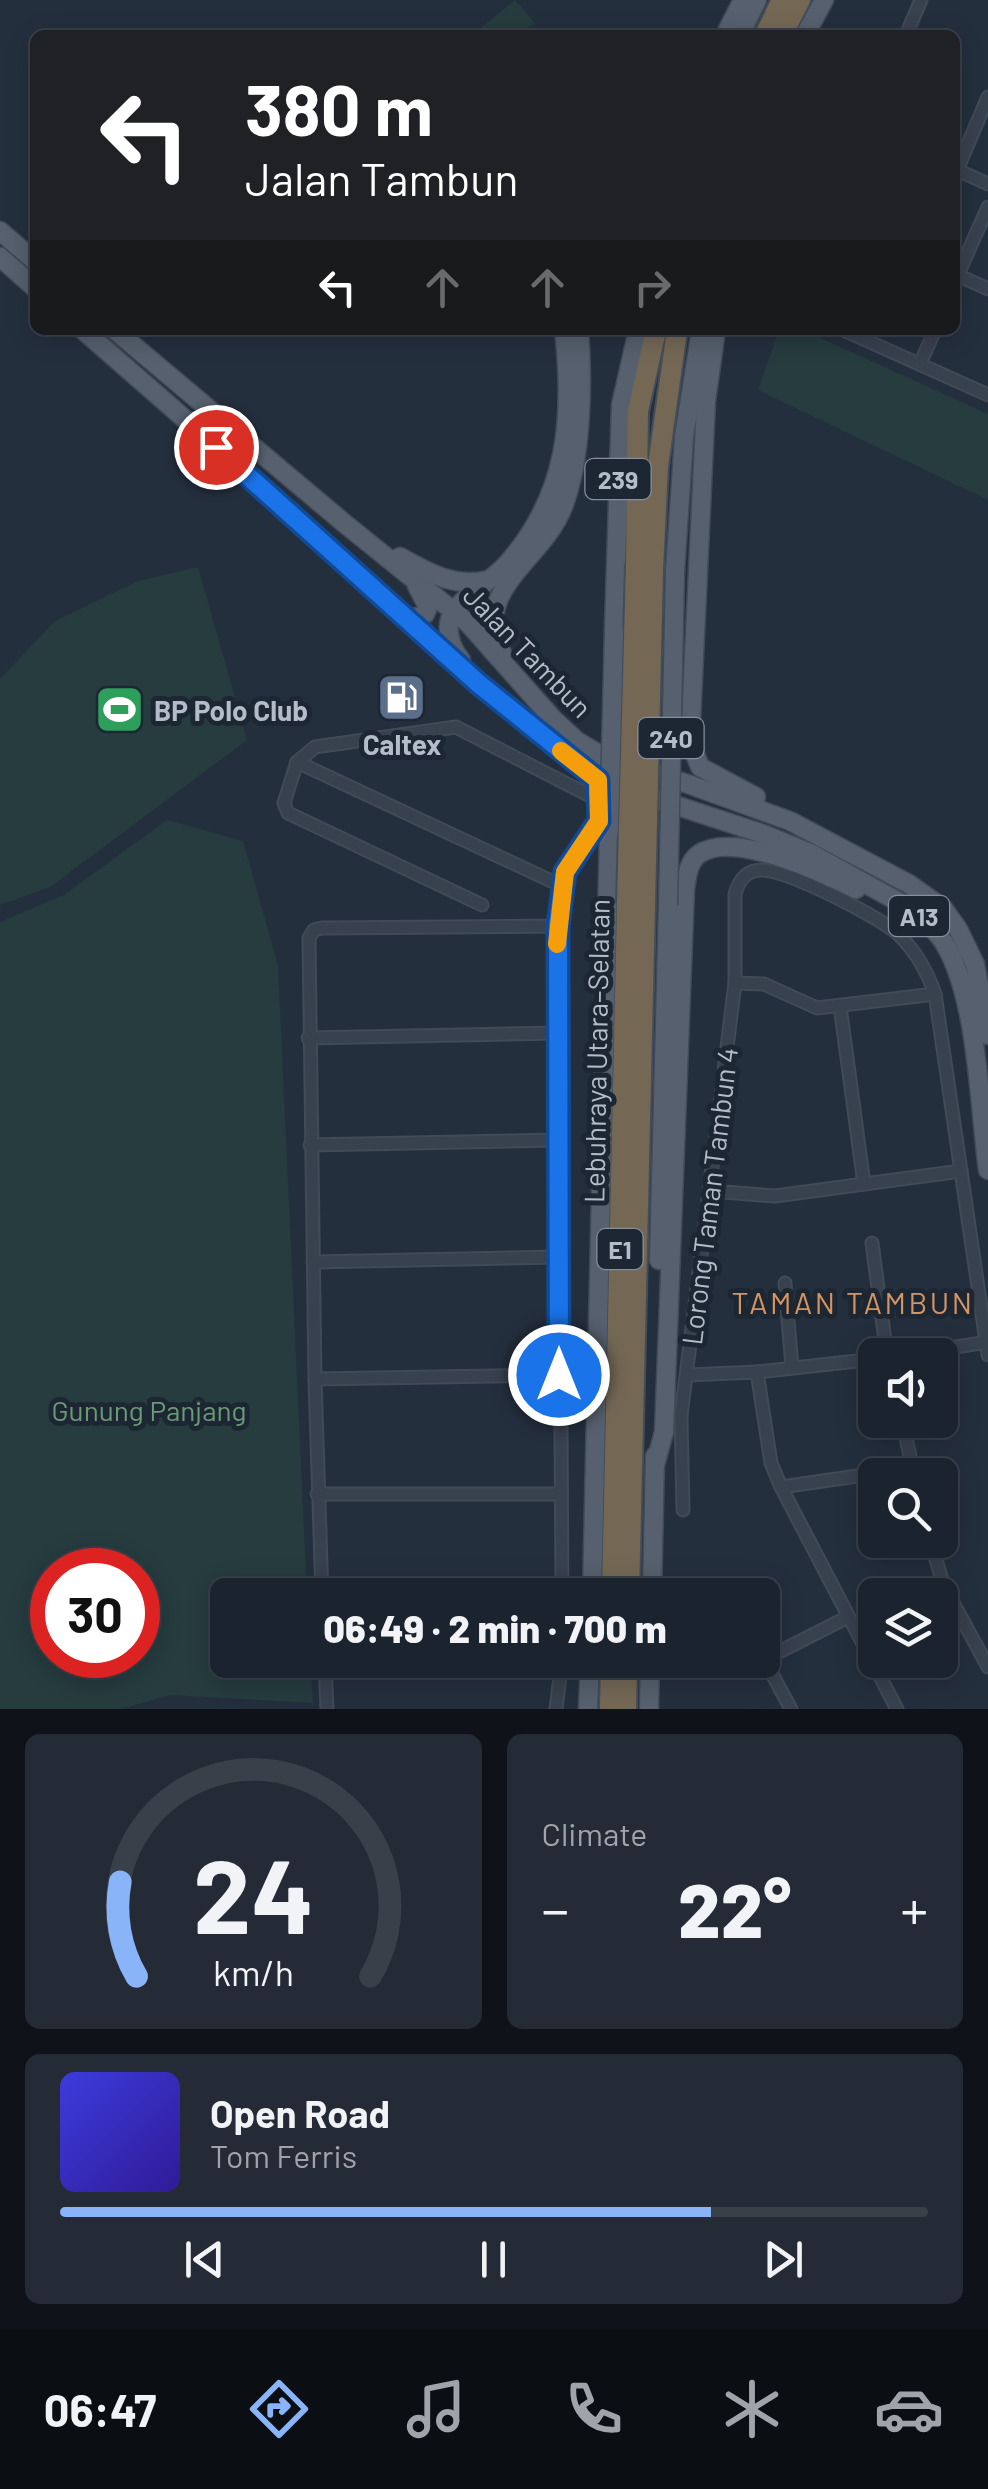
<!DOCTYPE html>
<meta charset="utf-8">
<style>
:root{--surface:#1b232e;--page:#242b36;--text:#f1f3f6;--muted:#a0a4aa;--line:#39404a;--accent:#8ab4f8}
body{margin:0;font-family:Barlow,sans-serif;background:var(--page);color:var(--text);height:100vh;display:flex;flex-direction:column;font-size:38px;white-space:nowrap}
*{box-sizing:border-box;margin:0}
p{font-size:32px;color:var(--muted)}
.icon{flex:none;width:55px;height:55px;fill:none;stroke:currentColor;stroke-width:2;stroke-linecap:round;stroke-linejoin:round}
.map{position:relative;height:1709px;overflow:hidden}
.drawer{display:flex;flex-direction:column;gap:25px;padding:25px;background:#0f1319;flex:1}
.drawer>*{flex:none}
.guide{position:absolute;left:30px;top:30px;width:930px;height:305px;border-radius:15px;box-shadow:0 5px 25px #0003,0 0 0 2px var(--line);background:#202124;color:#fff;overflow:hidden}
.controls{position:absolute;left:858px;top:1338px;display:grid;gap:20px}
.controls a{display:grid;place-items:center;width:100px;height:100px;border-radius:15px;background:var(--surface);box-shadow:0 5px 25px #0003,0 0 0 2px var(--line);font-size:50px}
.speed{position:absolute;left:30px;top:1548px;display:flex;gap:20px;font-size:50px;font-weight:700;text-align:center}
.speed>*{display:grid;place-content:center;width:130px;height:130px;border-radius:50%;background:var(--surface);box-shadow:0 5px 25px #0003,0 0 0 2px var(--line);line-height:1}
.speed .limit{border:15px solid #d22;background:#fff;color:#111}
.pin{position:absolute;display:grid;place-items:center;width:85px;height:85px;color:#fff;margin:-42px;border:5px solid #fff;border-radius:50%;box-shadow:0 2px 10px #0007}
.me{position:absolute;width:110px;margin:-55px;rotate:0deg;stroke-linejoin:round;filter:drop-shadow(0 0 8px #0008)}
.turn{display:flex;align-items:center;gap:35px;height:210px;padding:0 50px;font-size:45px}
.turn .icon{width:130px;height:130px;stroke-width:2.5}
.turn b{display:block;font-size:70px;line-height:85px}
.lanes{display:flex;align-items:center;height:95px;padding:0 50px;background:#0003;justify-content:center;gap:50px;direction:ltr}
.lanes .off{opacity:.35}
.big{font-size:75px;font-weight:800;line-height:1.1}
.drawer .card{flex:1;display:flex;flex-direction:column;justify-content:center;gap:15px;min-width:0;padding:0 35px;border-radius:15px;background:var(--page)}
.drawer .dial{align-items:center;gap:0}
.dial svg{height:260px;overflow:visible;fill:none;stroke:var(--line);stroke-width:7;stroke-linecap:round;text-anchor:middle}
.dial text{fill:var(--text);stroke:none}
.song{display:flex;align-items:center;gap:30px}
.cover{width:120px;height:120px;border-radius:15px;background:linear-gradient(135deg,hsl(240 70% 55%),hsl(250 70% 35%))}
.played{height:10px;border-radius:5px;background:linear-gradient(90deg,var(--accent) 75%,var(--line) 75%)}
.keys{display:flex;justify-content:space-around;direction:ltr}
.heat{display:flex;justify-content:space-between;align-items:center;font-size:55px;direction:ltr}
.drawer .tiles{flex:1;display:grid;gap:25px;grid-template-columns:1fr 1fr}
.card:last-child{grid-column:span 2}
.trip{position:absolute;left:210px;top:1578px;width:570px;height:100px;border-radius:15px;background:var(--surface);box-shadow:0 5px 25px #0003,0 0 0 2px var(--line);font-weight:800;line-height:100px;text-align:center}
.dock{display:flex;height:160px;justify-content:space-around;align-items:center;background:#0b0e12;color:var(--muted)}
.dock .icon{width:70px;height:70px}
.dock .on{color:var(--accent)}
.dock b{font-size:45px;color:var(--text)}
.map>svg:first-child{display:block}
</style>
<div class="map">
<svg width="988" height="1709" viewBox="0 0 988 1709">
<rect width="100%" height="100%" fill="#242f3e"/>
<g fill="#263c3f" fill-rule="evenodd">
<path d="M515,0l20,23 -16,12h-41l-2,-3z"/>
<path d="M779,330h24l185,84v86l-230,-110z"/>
<path d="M198,567l49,173 -197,147 -50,18v-226l55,-58 83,-40z"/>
<path d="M167,820l76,21 35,124 29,630h-79v65h82l3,43 -143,-8 -48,14h-122v-787l64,-27zM138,1570v85h-86v-85z"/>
</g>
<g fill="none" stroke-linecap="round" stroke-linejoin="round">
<defs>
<g id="minor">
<path d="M906,35l15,-35"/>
<path d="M955,169l33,15"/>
<path d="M957,170l31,-73"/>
<path d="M955,274l33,15"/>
<path d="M955,281l33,-74"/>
<path d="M843,330l145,65"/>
<path d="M920,364l15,-34"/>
<path d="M297,762l-13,41 4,10 194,92"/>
<path d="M562,886l-265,-124 18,-15 141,-20 144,74"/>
<path d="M735,983l29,1 53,24 118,-14"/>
<path d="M840,1006l24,178"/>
<path d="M308,1038l249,-5"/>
<path d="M310,1145l247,-5"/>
<path d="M711,1191l64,5 186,-25"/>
<path d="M872,1243l15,112"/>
<path d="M313,1262l246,-5"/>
<path d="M785,1283l7,85"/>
<path d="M905,1355l83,-13"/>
<path d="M757,1372l14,91 10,24 116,222"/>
<path d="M687,1375l70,-3 118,-13"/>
<path d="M315,1379l244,-4"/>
<path d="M902,1420l12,54"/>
<path d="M781,1487l132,-19"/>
<path d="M317,1494h244"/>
<path d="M683,1510l-2,-94 54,-433v-89c4,-14 11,-24 27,-24 25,0 116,46 136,64 18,17 29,37 37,60l53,361"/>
<path d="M930,1540l14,46 44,81"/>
<path d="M322,1595l-7,-216 -6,-441 5,-8 8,-2 236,-2"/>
<path d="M562,1595l-4,-669 7,-54 34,-51v-41"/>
<path d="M325,1660l2,49"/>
<path d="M556,1709l6,-49"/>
<path d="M791,1709l-20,-37v-13l6,-6 71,-36"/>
</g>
<g id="primary">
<path d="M725,35l18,-35"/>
<path d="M740,35l17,-35"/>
<path d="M805,35l19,-35"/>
<path d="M0,231l35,30"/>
<path d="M0,257l35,31"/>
<path d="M83,330l207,181 189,173 120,96 167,55 44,18 98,54c14,11 29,23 38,39 32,57 33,159 42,224"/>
<path d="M115,330l229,193 124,100 86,97 23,21 28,17 83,26 102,37 119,63 34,24 15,21 17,35 13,71"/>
<path d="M716,330l-10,71 -16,340 10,26 56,30"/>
<path d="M400,557c29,16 54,31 88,23"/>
<path d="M675,571l9,-134 17,-107"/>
<path d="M403,616l13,2 9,-4 3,-7 -11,-21"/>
<path d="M614,630l7,-225 17,-75"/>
<path d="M502,653c-32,-64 40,-92 61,-146 19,-49 20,-125 16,-177"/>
<path d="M461,660c-11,-13 -18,-35 -6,-50 13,-18 37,-29 52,-46 61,-69 67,-146 57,-234"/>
<path d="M659,1260l9,-355"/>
<path d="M655,1465l9,-33 21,-543c2,-12 3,-27 14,-35 35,-24 123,19 157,35"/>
<path d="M592,1595l17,-763"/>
<path d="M652,1595l3,-139"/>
<path d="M588,1709l2,-49"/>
<path d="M649,1709l1,-49"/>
</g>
<g id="motorway">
<path d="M765,35l17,-35"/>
<path d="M782,35l18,-35"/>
<path d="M636,564l2,-153 18,-81"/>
<path d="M653,569l5,-103 19,-136"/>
<path d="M612,1595l15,-692"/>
<path d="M629,1595l16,-691"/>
<path d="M610,1709l1,-49"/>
<path d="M626,1709l1,-49"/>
</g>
</defs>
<use href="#minor" stroke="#414a57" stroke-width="15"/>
<use href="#primary" stroke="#414a57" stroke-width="21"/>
<use href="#motorway" stroke="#434c59" stroke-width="24"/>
<use href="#minor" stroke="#38414e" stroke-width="11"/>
<use href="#primary" stroke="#56606e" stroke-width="18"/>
<use href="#motorway" stroke="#746855" stroke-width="20"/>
<defs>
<g id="primary-bridge">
<path d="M609,832l5,-202"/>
<path d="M668,905l7,-334"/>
</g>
<g id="motorway-bridge">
<path d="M627,903l9,-339"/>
<path d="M645,904l8,-335"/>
</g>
</defs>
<use href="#primary-bridge" stroke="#414a57" stroke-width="21" stroke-linecap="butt"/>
<use href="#motorway-bridge" stroke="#434c59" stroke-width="24" stroke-linecap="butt"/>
<use href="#primary-bridge" stroke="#56606e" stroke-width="18"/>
<use href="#motorway-bridge" stroke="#746855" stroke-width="20"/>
</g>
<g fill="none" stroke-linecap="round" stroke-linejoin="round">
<defs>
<path id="route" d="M216,447l263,237 119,96 1,41 -34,51 -7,54 1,449"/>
</defs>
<use href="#route" stroke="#114b97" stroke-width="25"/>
<use href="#route" stroke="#1a73e8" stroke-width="18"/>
<path stroke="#f59e0b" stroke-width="18" d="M557,944l8,-72 34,-51 -1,-41 -37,-29"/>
</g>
<defs>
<symbol id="fuel-square" viewBox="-11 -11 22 22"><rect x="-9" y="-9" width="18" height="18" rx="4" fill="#5c6f8a" stroke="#1d2633"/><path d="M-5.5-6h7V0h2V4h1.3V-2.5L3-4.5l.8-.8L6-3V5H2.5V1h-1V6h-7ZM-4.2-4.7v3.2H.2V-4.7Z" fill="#fff"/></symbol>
<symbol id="stadium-square" viewBox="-11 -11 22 22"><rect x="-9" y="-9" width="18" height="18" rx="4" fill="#2e9e5b" stroke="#1d2633"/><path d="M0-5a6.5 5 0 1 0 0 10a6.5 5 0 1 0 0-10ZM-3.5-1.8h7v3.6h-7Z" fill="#fff"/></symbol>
</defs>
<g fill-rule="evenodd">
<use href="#fuel-square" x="374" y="670" width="55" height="55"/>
<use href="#stadium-square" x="92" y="682" width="55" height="55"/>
</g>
<g text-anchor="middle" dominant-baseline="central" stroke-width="10" stroke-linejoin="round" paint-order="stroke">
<g fill="#1d2633" stroke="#878f9c" stroke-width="2.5">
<rect x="585.5" y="459" width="65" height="40" rx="8"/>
<rect x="638.5" y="718" width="65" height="40" rx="8"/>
<rect x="889" y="896" width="60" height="40" rx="8"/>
<rect x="597.5" y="1229" width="45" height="40" rx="8"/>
</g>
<g font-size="25" font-weight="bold" fill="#b4bcc9">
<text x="618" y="479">239</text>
<text x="671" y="738">240</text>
<text x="919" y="916">A13</text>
<text x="620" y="1249">E1</text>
</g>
<g font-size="28" fill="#b4bcc9" stroke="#1d2633">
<text transform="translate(528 651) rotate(46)">Jalan Tambun</text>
<text transform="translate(596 1051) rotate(-89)">Lebuhraya Utara–Selatan</text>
<text transform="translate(709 1196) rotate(-83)">Lorong Taman Tambun 4</text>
</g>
<g font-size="28" font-weight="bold" fill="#b4bcc9" stroke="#1d2633" text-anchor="start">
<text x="154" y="710">BP Polo Club</text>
<text x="402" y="744" text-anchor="middle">Caltex</text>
</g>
<g font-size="28" fill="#6b9a76" stroke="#1d2633">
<text x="149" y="1410">Gunung Panjang</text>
</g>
<g font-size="30" letter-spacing="2.5" fill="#d59563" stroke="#1d2633">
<text x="853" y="1302">TAMAN TAMBUN</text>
</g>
</g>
</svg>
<div class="controls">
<a><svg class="icon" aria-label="sound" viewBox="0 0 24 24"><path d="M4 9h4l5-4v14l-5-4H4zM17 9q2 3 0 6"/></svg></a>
<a><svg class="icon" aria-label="search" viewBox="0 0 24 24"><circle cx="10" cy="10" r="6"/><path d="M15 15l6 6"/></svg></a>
<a><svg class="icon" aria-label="layers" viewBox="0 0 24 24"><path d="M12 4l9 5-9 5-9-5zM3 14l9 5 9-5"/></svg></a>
</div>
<div class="speed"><div class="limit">30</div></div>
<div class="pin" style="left:216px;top:447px;background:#d93025"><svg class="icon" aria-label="arrive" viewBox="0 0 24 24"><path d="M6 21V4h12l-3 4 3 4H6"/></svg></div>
<svg class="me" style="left:559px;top:1375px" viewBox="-20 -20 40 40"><circle r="17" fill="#1a73e8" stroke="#fff" stroke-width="3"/><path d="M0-11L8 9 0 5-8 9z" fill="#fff"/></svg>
<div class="trip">06:49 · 2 min · 700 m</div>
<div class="guide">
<div class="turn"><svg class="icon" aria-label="left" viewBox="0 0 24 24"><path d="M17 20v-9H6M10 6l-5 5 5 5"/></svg><div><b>380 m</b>Jalan Tambun</div></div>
<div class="lanes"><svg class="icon" aria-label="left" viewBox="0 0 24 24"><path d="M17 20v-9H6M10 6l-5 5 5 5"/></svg><svg class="icon off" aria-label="ahead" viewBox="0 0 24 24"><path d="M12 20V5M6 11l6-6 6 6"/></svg><svg class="icon off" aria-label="ahead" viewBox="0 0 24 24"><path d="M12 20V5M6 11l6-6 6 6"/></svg><svg class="icon off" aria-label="right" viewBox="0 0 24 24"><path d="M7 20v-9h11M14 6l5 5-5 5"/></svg></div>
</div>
</div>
<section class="drawer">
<div class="tiles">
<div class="card dial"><svg viewBox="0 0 100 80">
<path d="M14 69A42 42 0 1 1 86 69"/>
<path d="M14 69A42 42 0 0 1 9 40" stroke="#8ab4f8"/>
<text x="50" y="56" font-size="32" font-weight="700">24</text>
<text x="50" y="72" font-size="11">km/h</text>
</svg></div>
<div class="card"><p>Climate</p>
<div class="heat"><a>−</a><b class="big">22°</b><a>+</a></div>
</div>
<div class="card">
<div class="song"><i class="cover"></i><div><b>Open Road</b><p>Tom Ferris</p></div></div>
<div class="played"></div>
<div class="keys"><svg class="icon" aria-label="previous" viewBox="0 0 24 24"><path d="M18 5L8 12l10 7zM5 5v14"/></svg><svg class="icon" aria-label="pause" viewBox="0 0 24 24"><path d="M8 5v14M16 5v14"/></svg><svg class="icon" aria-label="next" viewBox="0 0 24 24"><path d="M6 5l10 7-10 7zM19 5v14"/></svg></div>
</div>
</div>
</section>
<nav class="dock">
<b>06:47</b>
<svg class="icon on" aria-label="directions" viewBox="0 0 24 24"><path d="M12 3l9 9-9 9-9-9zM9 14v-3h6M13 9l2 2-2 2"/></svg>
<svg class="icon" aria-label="music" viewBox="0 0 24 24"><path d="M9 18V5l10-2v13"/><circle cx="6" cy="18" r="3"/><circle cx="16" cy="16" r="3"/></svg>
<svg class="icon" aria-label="phone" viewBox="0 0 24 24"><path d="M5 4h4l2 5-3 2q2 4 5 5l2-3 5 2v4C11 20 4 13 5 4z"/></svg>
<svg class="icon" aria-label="climate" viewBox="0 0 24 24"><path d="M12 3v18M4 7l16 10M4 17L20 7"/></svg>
<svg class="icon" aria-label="car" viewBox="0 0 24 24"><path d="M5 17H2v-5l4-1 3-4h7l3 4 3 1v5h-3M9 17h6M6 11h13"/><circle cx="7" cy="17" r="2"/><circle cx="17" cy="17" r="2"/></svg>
</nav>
